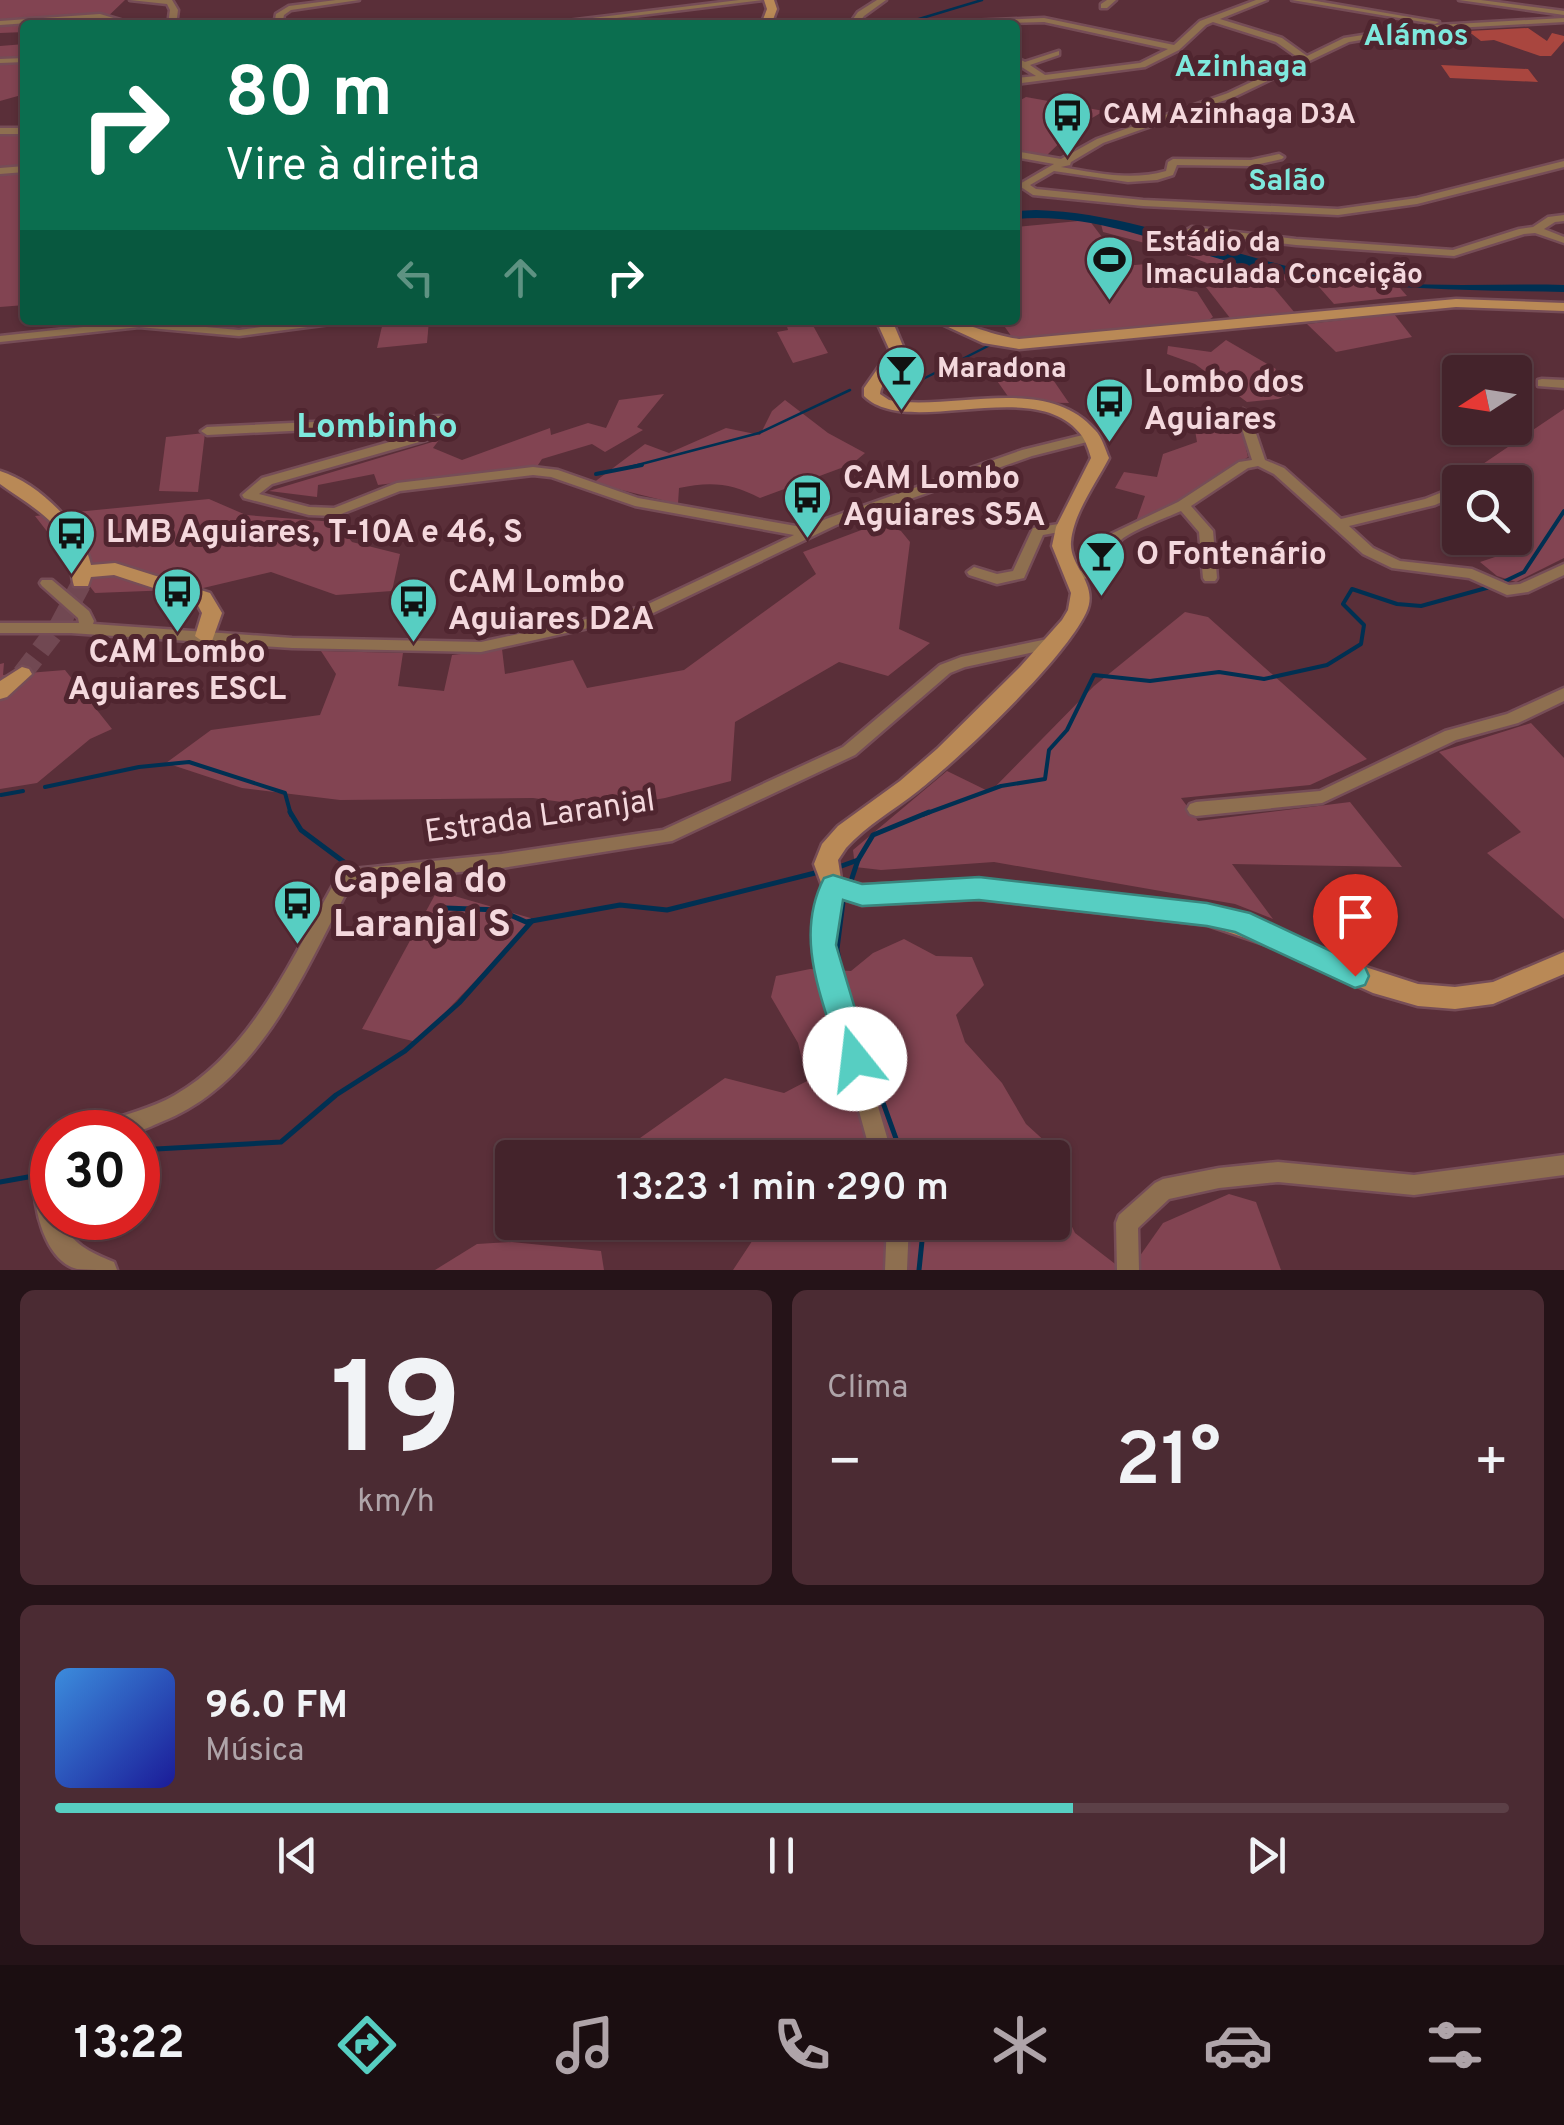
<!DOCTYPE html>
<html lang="pt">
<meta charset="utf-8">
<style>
:root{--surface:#44232b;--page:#4b2b33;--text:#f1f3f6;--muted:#afa4a9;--line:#5c4047;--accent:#57cec2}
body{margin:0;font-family:Overpass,sans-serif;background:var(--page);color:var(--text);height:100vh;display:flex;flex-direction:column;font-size:38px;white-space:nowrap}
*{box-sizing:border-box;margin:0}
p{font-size:32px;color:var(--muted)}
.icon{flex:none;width:55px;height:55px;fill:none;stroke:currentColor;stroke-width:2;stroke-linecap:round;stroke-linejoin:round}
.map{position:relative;height:1270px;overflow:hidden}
.drawer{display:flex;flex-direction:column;gap:20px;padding:20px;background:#251318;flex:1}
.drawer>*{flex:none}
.banner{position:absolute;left:20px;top:20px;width:1000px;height:305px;border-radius:10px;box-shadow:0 2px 8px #0004,0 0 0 2px var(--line);background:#0b6e4f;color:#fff;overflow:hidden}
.needle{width:65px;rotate:258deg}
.tools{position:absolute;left:1442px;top:355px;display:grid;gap:20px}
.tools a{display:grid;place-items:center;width:90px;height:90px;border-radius:10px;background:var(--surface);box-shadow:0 2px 8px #0004,0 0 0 2px var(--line);font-size:50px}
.speed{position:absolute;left:30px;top:1110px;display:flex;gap:20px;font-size:50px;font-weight:700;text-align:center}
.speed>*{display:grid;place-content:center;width:130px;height:130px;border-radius:50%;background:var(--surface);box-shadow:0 2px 8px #0004,0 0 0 2px var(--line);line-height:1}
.speed .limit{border:15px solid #d22;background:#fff;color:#111}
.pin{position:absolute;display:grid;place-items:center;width:85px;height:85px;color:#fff;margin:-102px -42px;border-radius:50% 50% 50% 0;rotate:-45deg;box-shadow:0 0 10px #0007}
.pin .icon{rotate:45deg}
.me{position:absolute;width:110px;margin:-55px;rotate:344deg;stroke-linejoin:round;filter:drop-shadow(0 0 8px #0008)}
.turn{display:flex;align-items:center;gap:35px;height:210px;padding:0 40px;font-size:45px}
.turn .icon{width:130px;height:130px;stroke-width:2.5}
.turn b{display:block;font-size:70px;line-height:85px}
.lanes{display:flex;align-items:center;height:95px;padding:0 40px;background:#0003;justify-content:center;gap:50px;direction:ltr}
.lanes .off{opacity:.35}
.big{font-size:75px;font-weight:600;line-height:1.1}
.drawer .card{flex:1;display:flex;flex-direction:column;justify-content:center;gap:15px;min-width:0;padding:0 35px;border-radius:15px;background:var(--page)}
.drawer .dial{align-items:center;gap:0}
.dial b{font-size:130px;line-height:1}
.song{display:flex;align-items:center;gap:30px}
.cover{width:120px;height:120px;border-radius:15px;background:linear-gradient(135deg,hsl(210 70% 55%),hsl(240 70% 35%))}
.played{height:10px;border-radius:5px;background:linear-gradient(90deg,var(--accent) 70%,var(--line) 70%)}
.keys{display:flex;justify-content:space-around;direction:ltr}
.heat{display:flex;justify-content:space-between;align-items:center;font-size:55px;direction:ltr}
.drawer .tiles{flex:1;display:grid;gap:20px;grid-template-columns:1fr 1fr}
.card:last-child{grid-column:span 2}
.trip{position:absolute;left:495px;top:1140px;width:575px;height:100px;border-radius:10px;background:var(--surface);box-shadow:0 2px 8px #0004,0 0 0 2px var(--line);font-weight:600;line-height:100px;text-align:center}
.menu{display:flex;height:160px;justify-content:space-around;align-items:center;background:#1b0e11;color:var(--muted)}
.menu .icon{width:70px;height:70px}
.menu .selected{color:var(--accent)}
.menu b{font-size:45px;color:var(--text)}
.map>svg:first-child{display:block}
</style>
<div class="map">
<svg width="1564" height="1270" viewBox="0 0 1564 1270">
<rect width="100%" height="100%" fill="#5a2f39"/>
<g fill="#824452">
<path d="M0,0h125l-26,25h-74v7l-25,1z"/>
<path d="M25,44v50l-25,7v-55z"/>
<path d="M1026,97l78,14 -29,17 -29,28 -31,-4v-49z"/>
<path d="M0,134h25v171l-25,2z"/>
<path d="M1089,220l35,46 33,-3 19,25 21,4 16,25 -7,5 -192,18 -14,-20h15v-93z"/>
<path d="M1101,224c47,9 91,25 136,39 53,15 109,23 163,25l7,8 -73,8 -15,-17 -102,-20 -38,-15 -76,-20z"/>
<path d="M1268,281l27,32 -65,5 -24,-31z"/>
<path d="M1394,314l18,23 -76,15 -29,-28z"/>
<path d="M429,320l-2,23 -50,5 6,-26z"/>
<path d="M785,320h25l18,33 -35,10 -16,-31 11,-2z"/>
<path d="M1226,340l50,29 -5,9 28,12 -21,9 -31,3 -52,-38 -28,-10 1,-8 43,6z"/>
<path d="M1047,371l22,32 -57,-1 -17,-24z"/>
<path d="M664,394l-27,33 6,3 -38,22 -13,-8 -50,15 -4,6 -160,20 -4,-11 -56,11 -1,12 -48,-6 170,-51 -6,8 29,12 88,-32 1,7 37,-12 18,5 13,-28z"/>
<path d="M785,400l43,33 37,20 -13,11 -92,34c-28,-15 -50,-17 -81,-10l-1,16 -85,-21 52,-39 24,9 57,-25 34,7 12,-24z"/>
<path d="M1564,409v149l-48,24 -19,-6 -17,-14 21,-7 -7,-17h21v-56h-55v12l-14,-5z"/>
<path d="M1193,418h46l9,39 -65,45 -49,25 11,-31 -30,-8 9,-16 33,5 6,-23 34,-12z"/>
<path d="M205,433l-7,59 -39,-1 7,-54z"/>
<path d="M209,499l37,16 89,7 17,20 48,12 -8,37 -56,4 -65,-23 -72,17 -104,4 -60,-77z"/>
<path d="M880,523l21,8 9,11 -11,87 31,14 -42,33 -49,-14 -104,60 -4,59 -66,17 -60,10 -72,-10 -193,2 -98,-12 -76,-25 45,-33 109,-15 16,-41 -15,-23 82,2 -5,33 46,5 8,-36 50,-6 3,25 68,-14 14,28 97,-18 132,-96 -13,-22z"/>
<path d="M1185,612l23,5 159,142 -57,26 -129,13 17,23 152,-19 52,65 -170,-3 41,55 -38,-15 -241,-42 -113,8 -26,-3 -2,-17 94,-79 43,21 104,-106z"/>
<path d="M4,663l-1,12 62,-5 47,59 -22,10 -53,44 -37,6v-125z"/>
<path d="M1531,723l33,35v161l-77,-66 34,-21 -82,-80z"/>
<path d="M437,891l97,28 -117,123 -55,-13z"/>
<path d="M904,939l32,17 36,1 12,28 -28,30 9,27 37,41 24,41 46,42 -11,38 14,29 48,37h-390l31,-47 288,-1v-64h-413l-8,-4 9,-16 85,-60 59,15 23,-12 -9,-38 -27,-46 5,-21 34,-7 41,2 22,-18z"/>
<path d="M1229,1194l27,8 25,68h-151l33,-47z"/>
<path d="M512,1242l89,9 3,19h-169l42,-26z"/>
</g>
<path fill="#003052" d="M1036,210c100,3 194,47 291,65 76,15 160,8 237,10v7c-97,-2 -194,-2 -290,-20 -89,-16 -167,-61 -259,-53v-8z"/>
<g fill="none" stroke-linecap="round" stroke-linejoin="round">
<g stroke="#003052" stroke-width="2.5">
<path d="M899,25l83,-25"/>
<path d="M886,385l35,-5 69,-35"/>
<path d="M630,467l129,-34 91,-43"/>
</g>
<g stroke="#003052" stroke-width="4">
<path d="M596,474l46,-9"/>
<path d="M1499,584l25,-12 40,-61"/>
<path d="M45,787l94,-20 50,-5 96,31 6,22"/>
<path d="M1,795l22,-4"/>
<path d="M922,815l79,-29 44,-7 4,-29 18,-20 27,-55 56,6 69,-9 45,7 63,-14 34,-21 3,-19 -21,-21 9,-15 45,15 24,2 69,-19"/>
</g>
<g stroke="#003052" stroke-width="5">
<path d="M290,812l11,18 51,38"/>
<path d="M836,868l22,-8 15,-25 56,-23"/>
<path d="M850,884l8,-24"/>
<path d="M843,902l-6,47 9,51 57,158"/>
<path d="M445,908l54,2 27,12 94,-17 47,5 148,-37"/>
<path d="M138,1150l143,-8 55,-47 69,-44 54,-48 73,-82"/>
<path d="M0,1182l28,-5"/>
<path d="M918,1222l4,19 -3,29"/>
</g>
</g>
<g fill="#a9463f">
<path d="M1528,28l19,13 5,-8 12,3v5l-13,15h-11l-46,-16 -13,1 -13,-10z"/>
<path d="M1441,65l87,4 10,13 -88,-4z"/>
</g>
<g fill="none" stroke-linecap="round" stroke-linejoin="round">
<path stroke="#714852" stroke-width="20" stroke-dasharray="20 10" stroke-linecap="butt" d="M22,674l37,-48 22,-42"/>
<defs>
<g id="street">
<path d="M130,0h42l6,10 -2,15h-8l2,-15 -3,-6z"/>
<path d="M336,0h23l-68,10 -7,5 -2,10h-8l2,-11 13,-8z"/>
<path d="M739,0h24l-203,25h-25z"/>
<path d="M877,0h9l-22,16 -7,9h-8l9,-13z"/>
<path d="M1107,0h9l-9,8h-6v-4z"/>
<path d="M1256,0h11l-47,19 62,19 25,18 37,-18 76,-12 144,-8v4l-144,8 -71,12 -115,55 -131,46 -32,19 -1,3 -9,2c35,6 70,14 105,4l2,-9 5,-3 78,1 28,-6 5,3 -2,2 -31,7 -74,-1 -4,10 -16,5 -29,2 -74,-11 -24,14 6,4 107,11 195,9 79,-11 147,-37v6l-147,37 -79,11 -195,-9 -110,-11 -15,-10 36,-21 -39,-7v-6l46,8 36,-20 131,-46 72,-34 -24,-17 -63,-20 -7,3 -27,25 -34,17 -130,17v-6l21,-2 -21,-13v-6l10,5 34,-11v4l-29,10 15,10 95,-12 28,-14 -124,-27 -128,3 4,-2 124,-5 130,27 26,-24z"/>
<path d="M1292,0h18l129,22 -4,2z"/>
<path d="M1459,0h22l83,11v4z"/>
<path d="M100,14l37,11h-13l-24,-7 -100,7v-4z"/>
<path d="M25,58v4l-25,1v-4z"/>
<rect x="0" y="128" width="25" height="6"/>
<path d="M25,166v6l-25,2v-6z"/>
<path d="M1564,215v6l-9,1 -11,7 20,8v6l-29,-10 -11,1 -70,22 -158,-11 -104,-12 -5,-3 5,-3 104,12 157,11 66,-21 14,-2 15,-10z"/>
<path d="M312,320h32l-6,3 -99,13 -100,-9 -139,15v-6l139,-15 100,9z"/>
<path d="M1542,379l22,1v8l-26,-2v-6z"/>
<path d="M1243,409l6,4 16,47 19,8 57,51 84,-20 35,-14v9l-25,11 -86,21 24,22 27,13 72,8 37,16 11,-1 44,-20v11l-36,17 -21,3 -38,-17 -77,-10 -29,-14 -89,-80 -16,-8 -10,2 -57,38 22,25 4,47 -2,3h-10l-2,-3 -4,-46 -18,-21c-15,7 -49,19 -60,29 -20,17 -15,42 -48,39l-2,-3 2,-3 13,-4 25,-35 67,-32 61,-40 13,-2 -15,-47z"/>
<path d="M442,416l6,4 -9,14 -13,6 -154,44 -13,10 50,13 25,1 63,-25 136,-16 25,3 80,28 169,30 19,-9 196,-69 69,-17 6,4 -2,3 -63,16 -196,69 -185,89 -170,38 -189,-4 -221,-15h-71v-10h79l-1,-5 -36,-32 -2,-3 2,-3h10l37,31 5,10 -1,3 199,14 189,4 161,-35 152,-72 -159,-29 -84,-29 -18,-2 -133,16 -64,25 -27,-1 -65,-17 -2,-3 20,-17 156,-44 12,-6 3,-4 -226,11 -6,-4 6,-4z"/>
<path d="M1065,523l7,4 -2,3 -27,5 -19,43 -27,6 -28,-9 -2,-3 7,-5 23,7 16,-3 20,-43z"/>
<path d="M1057,637l8,5 -3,4 -97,21 -15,6 -95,82 -183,86 -170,27 -140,13 -11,6 -7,10c-44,84 -88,188 -183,225 -9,4 -19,9 -29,10 -12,2 -27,0 -39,0l3,-7c26,-10 55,-16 79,-30 76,-44 116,-134 157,-208l7,-10 14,-8 149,-15 161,-24 180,-83 97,-82 21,-8z"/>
<path d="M1564,688v13l-46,22 -62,17 -134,63 -126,13 -6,-2 -3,-5 3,-5 6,-2 124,-11 125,-60 62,-17z"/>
<path d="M833,879l6,2 3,5 -11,39v20l62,213h-21l-59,-213v-20l11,-39 3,-5z"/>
<path d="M52,1145v73h9c10,26 28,34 53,44l3,8c-12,0 -29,0 -40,-1 -32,-8 -45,-63 -42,-90 1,-11 5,-21 10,-31z"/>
<path d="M1564,1155v20l-150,20 -136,-13 -59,6 -50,11 -31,29 1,42h-22l-1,-47 3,-8 36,-32 8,-4 56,-11 59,-6 136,13z"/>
<path d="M887,1222h22l-2,48h-22z"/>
</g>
<g id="secondary">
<path d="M764,0h10l3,9 -6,16h-10l6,-16z"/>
<path d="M1456,299l108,4v8l-108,-4 -437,42 -36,-6 -50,-23c31,0 55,15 86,19z"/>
<path d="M876,320h16l13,31c-4,17 -23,26 -25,43l9,6c62,12 157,-27 206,30 7,7 10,19 14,28 -13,25 -36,56 -38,84 -2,25 29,42 15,71 -24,49 -123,142 -168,178 -24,19 -51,34 -72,57l-8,12 3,19 21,6 117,-6 228,26 44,13 105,46 62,20 37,3 38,-5 71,-30v22l-71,30 -38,5 -37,-3 -45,-13 -104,-47 -62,-21 -228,-26 -117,6 -37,-12 -11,-29 8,-20 16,-18 62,-45 37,-32 83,-82 42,-47 6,-10 3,-17 -19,-47 4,-19 35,-69c-2,-7 -5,-16 -9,-22 -45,-63 -174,4 -218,-40v-8l26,-37z"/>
<path d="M0,471c38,12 83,55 91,94l24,-2 95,30 12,20 -10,28 -7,2 -10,-7 7,-23 -6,-11 -82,-27 -23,2 -3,9h-14c-4,-12 -1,-27 -6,-40 -12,-28 -45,-45 -68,-62z"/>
<path d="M22,667l7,2 3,5 -25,23 -7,2v-18z"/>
</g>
</defs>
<use href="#street" stroke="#764d57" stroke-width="5"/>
<use href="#secondary" stroke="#764d57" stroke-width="5"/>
<use href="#street" fill="#8e6f50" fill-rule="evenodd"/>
<use href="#secondary" fill="#b98956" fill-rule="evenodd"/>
</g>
<path fill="#57cec2" stroke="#39867e" stroke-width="2.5" d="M833,875l29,9 117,-7 228,26 43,10 115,54 4,9 -4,9 -10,3 -120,-56 -28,-6 -228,-26 -117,6 -19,-6 -7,45 34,114 -4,10 -11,4 -11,-4 -4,-10c-17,-60 -47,-121 -16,-181z"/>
<defs>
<symbol id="bus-pin" viewBox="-11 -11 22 30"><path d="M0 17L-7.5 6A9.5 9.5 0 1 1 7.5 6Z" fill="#57cec2" stroke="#4f252f"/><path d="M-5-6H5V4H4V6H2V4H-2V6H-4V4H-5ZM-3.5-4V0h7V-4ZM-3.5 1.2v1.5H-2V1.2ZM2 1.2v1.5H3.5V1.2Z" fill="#111"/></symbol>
<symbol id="stadium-pin" viewBox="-11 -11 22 30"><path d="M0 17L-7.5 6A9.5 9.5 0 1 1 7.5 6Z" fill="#57cec2" stroke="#4f252f"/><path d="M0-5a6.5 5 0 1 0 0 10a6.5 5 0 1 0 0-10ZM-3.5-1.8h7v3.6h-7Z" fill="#111"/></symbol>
<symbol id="bar-pin" viewBox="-11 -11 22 30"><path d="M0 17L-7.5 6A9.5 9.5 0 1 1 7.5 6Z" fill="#57cec2" stroke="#4f252f"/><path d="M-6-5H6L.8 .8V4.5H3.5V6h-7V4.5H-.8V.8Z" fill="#111"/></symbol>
</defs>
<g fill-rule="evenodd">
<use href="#bus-pin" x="1040" y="88" width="55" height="75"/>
<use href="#stadium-pin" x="1082" y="232" width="55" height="75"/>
<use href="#bar-pin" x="874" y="342" width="55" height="75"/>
<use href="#bus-pin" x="1082" y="374" width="55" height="75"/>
<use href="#bus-pin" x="780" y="470" width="55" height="75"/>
<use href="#bus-pin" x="44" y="506" width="55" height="75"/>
<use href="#bar-pin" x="1074" y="528" width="55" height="75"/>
<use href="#bus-pin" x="150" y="564" width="55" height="75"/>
<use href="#bus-pin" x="386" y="574" width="55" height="75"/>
<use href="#bus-pin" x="270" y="876" width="55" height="75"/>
</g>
<g text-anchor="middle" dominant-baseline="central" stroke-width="10" stroke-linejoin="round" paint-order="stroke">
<g font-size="28" font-weight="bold" fill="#f4d8dd" stroke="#4f252f" text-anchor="start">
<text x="1103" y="116">CAM Azinhaga D3A</text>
<text x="1145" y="244">Estádio da<tspan x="1145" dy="32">Imaculada Conceição</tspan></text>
<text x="937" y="370">Maradona</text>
</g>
<g font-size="30" font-weight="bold" fill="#7ee8dd" stroke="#4f252f">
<text x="1416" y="37">Alámos</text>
<text x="1241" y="68">Azinhaga</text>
<text x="1287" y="182">Salão</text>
</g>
<g font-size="32" font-weight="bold" fill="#f4d8dd" stroke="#4f252f" text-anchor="start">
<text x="1144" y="384">Lombo dos<tspan x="1144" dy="37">Aguiares</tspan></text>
<text x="843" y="480">CAM Lombo<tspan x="843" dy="37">Aguiares S5A</tspan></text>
<text x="106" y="534">LMB Aguiares, T-10A e 46, S</text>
<text x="1136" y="556">O Fontenário</text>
<text x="448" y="584">CAM Lombo<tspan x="448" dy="37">Aguiares D2A</tspan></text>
<text x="177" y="654" text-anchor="middle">CAM Lombo<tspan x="177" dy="37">Aguiares ESCL</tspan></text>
</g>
<g font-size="32" fill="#f4d8dd" stroke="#4f252f">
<text transform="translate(540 818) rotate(-8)">Estrada Laranjal</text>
</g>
<g font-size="35" font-weight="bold" fill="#7ee8dd" stroke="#4f252f">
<text x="377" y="428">Lombinho</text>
</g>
<g font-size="38" font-weight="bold" fill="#f4d8dd" stroke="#4f252f" text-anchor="start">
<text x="333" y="882">Capela do<tspan x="333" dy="44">Laranjal S</tspan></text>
</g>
</g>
</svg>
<div class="tools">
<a><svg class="needle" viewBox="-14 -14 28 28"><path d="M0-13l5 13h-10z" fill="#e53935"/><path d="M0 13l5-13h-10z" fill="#afa4a9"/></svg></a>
<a><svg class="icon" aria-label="search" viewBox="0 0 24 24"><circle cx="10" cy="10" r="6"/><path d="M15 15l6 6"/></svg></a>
</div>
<div class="speed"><div class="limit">30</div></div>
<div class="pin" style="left:1355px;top:976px;background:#d93025"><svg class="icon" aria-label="arrive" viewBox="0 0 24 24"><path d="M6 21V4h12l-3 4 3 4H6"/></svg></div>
<svg class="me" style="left:855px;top:1059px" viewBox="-20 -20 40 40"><circle r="19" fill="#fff"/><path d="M0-13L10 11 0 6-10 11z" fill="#57cec2"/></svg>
<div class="trip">13:23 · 1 min · 290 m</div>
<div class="banner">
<div class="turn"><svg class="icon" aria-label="right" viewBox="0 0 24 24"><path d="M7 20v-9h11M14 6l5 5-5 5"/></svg><div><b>80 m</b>Vire à direita</div></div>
<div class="lanes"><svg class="icon off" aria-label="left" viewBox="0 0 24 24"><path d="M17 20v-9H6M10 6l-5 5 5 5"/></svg><svg class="icon off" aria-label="ahead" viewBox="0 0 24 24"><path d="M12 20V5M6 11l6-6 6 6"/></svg><svg class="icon" aria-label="right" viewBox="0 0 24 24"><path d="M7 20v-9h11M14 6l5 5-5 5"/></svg></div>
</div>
</div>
<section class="drawer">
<div class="tiles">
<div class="card dial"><b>19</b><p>km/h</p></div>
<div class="card"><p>Clima</p>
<div class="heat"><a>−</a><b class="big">21°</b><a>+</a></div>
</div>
<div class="card">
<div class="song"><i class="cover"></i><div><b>96.0 FM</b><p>Música</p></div></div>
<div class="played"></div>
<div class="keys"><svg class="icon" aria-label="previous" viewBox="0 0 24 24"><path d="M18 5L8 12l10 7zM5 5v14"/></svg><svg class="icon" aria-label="pause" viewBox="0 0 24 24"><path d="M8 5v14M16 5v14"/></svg><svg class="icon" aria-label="next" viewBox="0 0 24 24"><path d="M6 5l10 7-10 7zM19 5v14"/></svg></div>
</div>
</div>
</section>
<nav class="menu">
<b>13:22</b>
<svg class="icon selected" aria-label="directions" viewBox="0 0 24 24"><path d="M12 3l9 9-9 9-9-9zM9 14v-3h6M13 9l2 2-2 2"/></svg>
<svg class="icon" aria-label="music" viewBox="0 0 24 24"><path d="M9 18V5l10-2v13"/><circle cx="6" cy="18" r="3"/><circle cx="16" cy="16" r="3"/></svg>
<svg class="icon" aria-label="phone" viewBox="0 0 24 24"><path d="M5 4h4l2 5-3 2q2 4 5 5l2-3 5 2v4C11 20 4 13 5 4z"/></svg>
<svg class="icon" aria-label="climate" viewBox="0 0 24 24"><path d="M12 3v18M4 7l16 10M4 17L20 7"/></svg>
<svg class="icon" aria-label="car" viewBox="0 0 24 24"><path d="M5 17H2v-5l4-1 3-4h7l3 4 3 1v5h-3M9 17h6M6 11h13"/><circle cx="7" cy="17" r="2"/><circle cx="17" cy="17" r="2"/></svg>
<svg class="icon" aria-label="filters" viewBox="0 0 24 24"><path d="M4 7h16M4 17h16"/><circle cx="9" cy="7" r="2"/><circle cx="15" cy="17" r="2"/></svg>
</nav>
